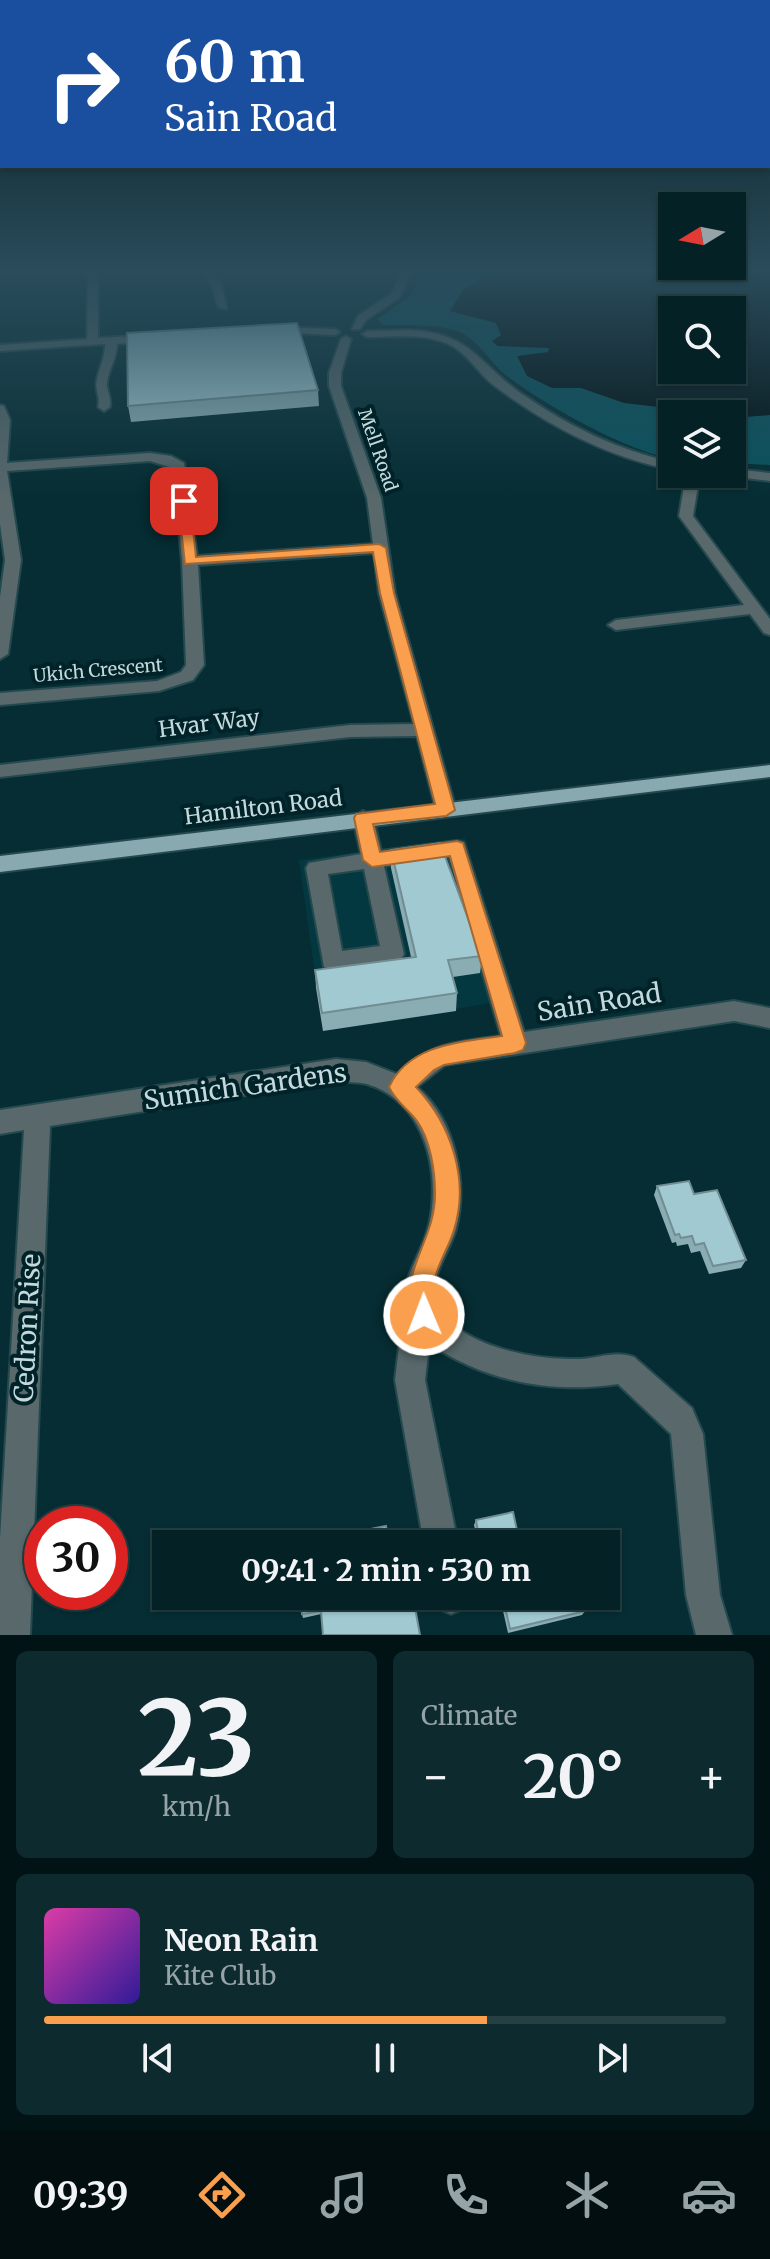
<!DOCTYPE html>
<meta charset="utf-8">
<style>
:root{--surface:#042226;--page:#0d2a2e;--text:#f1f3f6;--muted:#97a4a7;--line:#253f43;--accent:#f99f4d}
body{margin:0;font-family:Merriweather,serif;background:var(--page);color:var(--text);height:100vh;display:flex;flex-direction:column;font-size:30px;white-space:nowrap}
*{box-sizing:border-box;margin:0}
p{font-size:26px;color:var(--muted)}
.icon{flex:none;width:44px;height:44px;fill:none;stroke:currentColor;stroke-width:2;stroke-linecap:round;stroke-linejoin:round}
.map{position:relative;height:1635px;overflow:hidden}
.side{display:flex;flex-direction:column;gap:16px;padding:16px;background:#021315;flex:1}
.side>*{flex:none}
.banner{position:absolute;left:0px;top:0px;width:770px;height:168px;box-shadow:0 2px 6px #0004,0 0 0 2px var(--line);background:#1a4fa0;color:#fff;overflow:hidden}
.needle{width:52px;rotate:260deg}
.buttons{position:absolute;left:658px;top:192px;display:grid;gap:16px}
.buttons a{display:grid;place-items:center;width:88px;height:88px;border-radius:0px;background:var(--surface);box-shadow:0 2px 6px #0004,0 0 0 2px var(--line);font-size:40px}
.speed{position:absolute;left:24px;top:1506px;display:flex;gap:16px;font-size:40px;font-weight:700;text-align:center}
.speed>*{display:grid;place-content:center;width:104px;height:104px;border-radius:50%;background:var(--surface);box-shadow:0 2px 6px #0004,0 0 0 2px var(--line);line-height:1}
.speed .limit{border:12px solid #d22;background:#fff;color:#111}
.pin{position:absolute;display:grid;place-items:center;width:68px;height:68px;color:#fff;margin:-34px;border-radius:16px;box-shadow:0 4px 12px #0006}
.me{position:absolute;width:88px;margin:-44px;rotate:359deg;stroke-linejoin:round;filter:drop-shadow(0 0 6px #0008)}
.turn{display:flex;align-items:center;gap:28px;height:168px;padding:0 32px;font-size:36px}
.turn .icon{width:104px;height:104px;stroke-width:2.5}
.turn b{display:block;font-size:56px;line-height:68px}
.big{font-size:60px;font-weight:700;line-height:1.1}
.side .tile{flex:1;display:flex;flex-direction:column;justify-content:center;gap:12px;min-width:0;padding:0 28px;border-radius:12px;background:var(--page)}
.side .dial{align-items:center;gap:0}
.dial b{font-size:104px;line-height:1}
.song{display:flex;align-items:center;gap:24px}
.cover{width:96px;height:96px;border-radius:12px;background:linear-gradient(135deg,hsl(320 70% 55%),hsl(250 70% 35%))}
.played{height:8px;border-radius:4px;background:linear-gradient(90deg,var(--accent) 65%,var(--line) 65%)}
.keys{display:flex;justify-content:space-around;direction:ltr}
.heat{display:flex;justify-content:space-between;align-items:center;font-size:44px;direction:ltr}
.side .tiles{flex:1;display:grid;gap:16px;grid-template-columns:1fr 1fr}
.tile:last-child{grid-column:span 2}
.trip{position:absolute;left:152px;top:1530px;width:468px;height:80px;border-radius:0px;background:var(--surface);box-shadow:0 2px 6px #0004,0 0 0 2px var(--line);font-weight:700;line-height:80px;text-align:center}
.menu{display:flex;height:128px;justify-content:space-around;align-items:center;background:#020e0f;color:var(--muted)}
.menu .icon{width:56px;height:56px}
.menu .current{color:var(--accent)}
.menu b{font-size:36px;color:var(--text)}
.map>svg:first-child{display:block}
</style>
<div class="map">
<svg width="770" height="1635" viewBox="0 0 770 1635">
<rect width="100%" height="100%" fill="#052d33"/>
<path fill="#043840" d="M465,838l44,162 -186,31 -24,-171z"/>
<path fill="#08525d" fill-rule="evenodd" d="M421,271h349v194l-38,-2v-49h-60v44c-41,-4 -132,-56 -165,-82 -19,-15 -27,-36 -50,-45 -21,-8 -52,-5 -74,-6l-6,-6 34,-23zM672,310h60v60h-60z"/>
<path fill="#010f12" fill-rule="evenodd" d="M496,271h274v144l-25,2 -121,-14 -43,-15h-29l-25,-12 -10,-20 31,-4 1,-4 -51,-2 -6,-5 9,-6 -5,-12 -46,-12 14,-22zM672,310h60v60h-60z"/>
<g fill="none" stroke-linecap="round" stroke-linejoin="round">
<defs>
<g id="minor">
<path d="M88,271h10v67l54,-3 5,3 -5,3 -35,3c0,14 -8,24 -10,38 -1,9 5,15 3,25l-6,4 -6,-4c3,-10 -4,-18 -1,-28 3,-13 8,-21 8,-35l-105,7v-6l87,-6z"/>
<path d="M202,271h10l10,15 5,23 -9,-2 -6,-21z"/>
<path d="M402,271h10l-13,27 -33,22 -6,9h-8l6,-13 33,-22z"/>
<path d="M275,327l60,2 5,3 -5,3 -64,-3 -1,-2z"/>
<path d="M410,330c63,3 68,35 115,66 45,31 93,54 147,66v8c-66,-14 -122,-43 -176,-83 -18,-13 -29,-36 -50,-44 -24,-10 -54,-6 -79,-6l-5,-3 5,-3z"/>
<path d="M346,336l5,3 -10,34v13l40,112 14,95 61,217 -3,5h-14l-3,-5 -19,-74 -67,1 -350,40v-12l350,-40 64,-1 -35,-131 -5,-40 -176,12 6,100 -11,15 -34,11 -159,14v-12l157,-12 24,-9 5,-7 -4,-104 -9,-93 -23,-7 -143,10 14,89 -13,94 -8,5v-62l5,-37 -5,-36v-119l4,1 6,14 -3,43 143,-10 21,3 13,7 13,93 176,-12 -6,-46 -38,-112v-13l12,-34z"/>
<path d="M732,469l38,4v8l-43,-5 5,-2z"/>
<path d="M686,474h14l-7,42 77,103v16l-6,-2 -14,-19 -134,16 -8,-5 8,-5 128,-15 -65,-89z"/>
<path d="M363,811l10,7 8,33 76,-10 7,2 60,189 210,-31 36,7v20l-36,-7 -289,44 -28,22c38,32 51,95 39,142 -6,23 -34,57 -17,81 28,38 96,50 141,49 18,-1 36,-9 54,-2l58,51 11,26 17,161 12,40h-36l-10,-40 -15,-161 -53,-50c-66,10 -130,-2 -187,-39l-2,1 -4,34 33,164h-34l-29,-164 5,-42 4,-11 9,-6 -8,-21v-10c4,-23 19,-42 24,-65 12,-52 -3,-123 -62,-141 -10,-2 -21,-2 -31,-3l-286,45 -20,509h-30v-96l24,-409 -24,4v-24l336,-51 30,3 31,12c35,-32 59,-32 104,-38l-52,-179 -65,9 20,88 -3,6 -69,10 -8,-3 -18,-99 3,-5 52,-9 -8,-36zM364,869l16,77 -38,5 -14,-77z"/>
<path d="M434,1596h34v1l-5,12 -12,5 -12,-5z"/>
</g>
<path id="major" d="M770,765v12l-770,95v-16z"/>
</defs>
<use href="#minor" stroke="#24494e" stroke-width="4"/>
<use href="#major" stroke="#24494e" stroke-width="4"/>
<use href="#minor" fill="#58686b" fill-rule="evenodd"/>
<use href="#major" fill="#88a9af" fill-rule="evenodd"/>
</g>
<g fill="#8aadb4">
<path d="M318,390l1,16 -188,16 -3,-16z"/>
<path d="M391,850l91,106 -2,17 -27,4 4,16 -1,18 -133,20 -7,-43 -1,-18 96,-13 -20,-89z"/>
<path d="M657,1186l89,74 -5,8 -32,6 -9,-23 -9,2 -3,-9 -11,2 -1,-4 -4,1 -18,-48z"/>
<path d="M476,1520l44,24h-42l-4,-19z"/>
<path d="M404,1596l-101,22 -1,-4z"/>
<path d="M507,1596h74l4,15 -3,4 -74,18 -7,-31 2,-4 4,-1z"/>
</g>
<g fill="#a1c9d1" stroke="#718d92" stroke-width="2">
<path d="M297,323l21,67 -190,16 -1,-73z"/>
<path d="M440,843l42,113 -34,4 9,33 -135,20 -7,-43 101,-13 -25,-107z"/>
<path d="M689,1181l5,13 23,-4 29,70 -33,6 -9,-23 -9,2 -3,-9 -11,2 -2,-4 -4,1 -18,-49z"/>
<path d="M513,1512l7,32h-40l-4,-24z"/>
<path d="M386,1526l3,18h-94z"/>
<path d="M300,1596h104l6,7 4,-1 6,33h-97l-2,-24 -19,3z"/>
<path d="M510,1596h71l4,15 -75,18 -7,-31z"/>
</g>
<linearGradient id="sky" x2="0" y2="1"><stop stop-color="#03191c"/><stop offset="0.54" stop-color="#2a4c5b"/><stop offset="1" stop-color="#2a4c5b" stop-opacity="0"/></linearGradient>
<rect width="770" height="500" fill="url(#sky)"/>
<path fill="#f99f4d" stroke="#a26732" stroke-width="2" d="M184,497l6,4 6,56 183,-13 7,4 8,45 61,217 -9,6 -73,8 7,28 77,-11 6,2 63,200 -3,7 -8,3 -71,12 -10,5 -18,17c35,37 54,93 38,143 -5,17 -17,35 -20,52 -3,15 6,28 -1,43l-9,4 -9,-4c-21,-50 21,-83 20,-132 0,-23 -5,-54 -18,-72 -9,-12 -22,-20 -28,-34 20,-43 72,-45 113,-51l-52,-180 -78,11 -9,-7 -9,-42 2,-4 79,-10 -55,-211 -7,-41 -188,12 -7,-63z"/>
<g text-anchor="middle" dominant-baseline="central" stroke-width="8" stroke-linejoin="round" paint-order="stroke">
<g font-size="18" fill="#c5d9dc" stroke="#002329">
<text transform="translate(378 450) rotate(71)">Mell Road</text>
<text transform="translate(98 670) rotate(-5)">Ukich Crescent</text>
</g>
<g font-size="22" fill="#c5d9dc" stroke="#002329">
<text transform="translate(209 723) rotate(-7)">Hvar Way</text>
<text transform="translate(263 807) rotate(-7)">Hamilton Road</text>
</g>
<g font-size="26" fill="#c5d9dc" stroke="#002329">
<text transform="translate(599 1002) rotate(-9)">Sain Road</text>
<text transform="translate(245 1086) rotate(-8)">Sumich Gardens</text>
<text transform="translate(27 1328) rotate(-87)">Cedron Rise</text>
</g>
</g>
</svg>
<div class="buttons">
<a><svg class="needle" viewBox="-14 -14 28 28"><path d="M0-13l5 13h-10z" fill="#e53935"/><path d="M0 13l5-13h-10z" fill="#97a4a7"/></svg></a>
<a><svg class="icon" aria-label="search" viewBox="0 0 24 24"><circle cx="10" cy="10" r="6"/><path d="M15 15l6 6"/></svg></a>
<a><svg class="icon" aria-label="layers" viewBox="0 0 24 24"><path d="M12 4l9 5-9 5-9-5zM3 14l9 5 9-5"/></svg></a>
</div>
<div class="speed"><div class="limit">30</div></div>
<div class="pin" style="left:184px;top:501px;background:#d93025"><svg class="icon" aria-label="arrive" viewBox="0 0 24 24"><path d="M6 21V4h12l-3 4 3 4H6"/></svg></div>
<svg class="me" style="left:424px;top:1315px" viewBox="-20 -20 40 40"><circle r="17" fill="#f99f4d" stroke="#fff" stroke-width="3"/><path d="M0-11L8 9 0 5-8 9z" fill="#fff"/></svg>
<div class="trip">09:41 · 2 min · 530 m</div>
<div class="banner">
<div class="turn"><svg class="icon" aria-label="right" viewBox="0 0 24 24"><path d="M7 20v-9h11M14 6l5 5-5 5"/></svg><div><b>60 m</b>Sain Road</div></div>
</div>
</div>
<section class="side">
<div class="tiles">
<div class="tile dial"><b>23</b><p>km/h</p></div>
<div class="tile"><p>Climate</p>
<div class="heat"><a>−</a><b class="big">20°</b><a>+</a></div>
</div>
<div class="tile">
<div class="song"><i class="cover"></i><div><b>Neon Rain</b><p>Kite Club</p></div></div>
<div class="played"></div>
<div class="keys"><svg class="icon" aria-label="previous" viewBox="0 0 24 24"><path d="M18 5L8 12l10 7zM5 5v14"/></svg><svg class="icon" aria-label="pause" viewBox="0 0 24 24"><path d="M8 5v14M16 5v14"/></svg><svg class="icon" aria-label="next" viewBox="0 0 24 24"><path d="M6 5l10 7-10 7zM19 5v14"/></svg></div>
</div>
</div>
</section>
<nav class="menu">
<b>09:39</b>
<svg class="icon current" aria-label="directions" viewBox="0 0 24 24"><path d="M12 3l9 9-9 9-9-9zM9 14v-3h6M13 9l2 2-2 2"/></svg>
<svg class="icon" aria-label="music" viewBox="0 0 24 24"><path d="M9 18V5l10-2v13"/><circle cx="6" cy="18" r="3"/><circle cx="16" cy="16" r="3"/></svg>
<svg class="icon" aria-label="phone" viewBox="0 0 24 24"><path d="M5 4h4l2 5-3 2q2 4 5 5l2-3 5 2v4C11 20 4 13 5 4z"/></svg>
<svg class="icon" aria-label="climate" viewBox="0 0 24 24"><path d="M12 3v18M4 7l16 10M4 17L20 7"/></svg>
<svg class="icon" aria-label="car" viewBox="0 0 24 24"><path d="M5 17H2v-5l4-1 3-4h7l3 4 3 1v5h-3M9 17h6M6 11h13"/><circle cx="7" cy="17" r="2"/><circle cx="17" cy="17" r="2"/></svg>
</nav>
